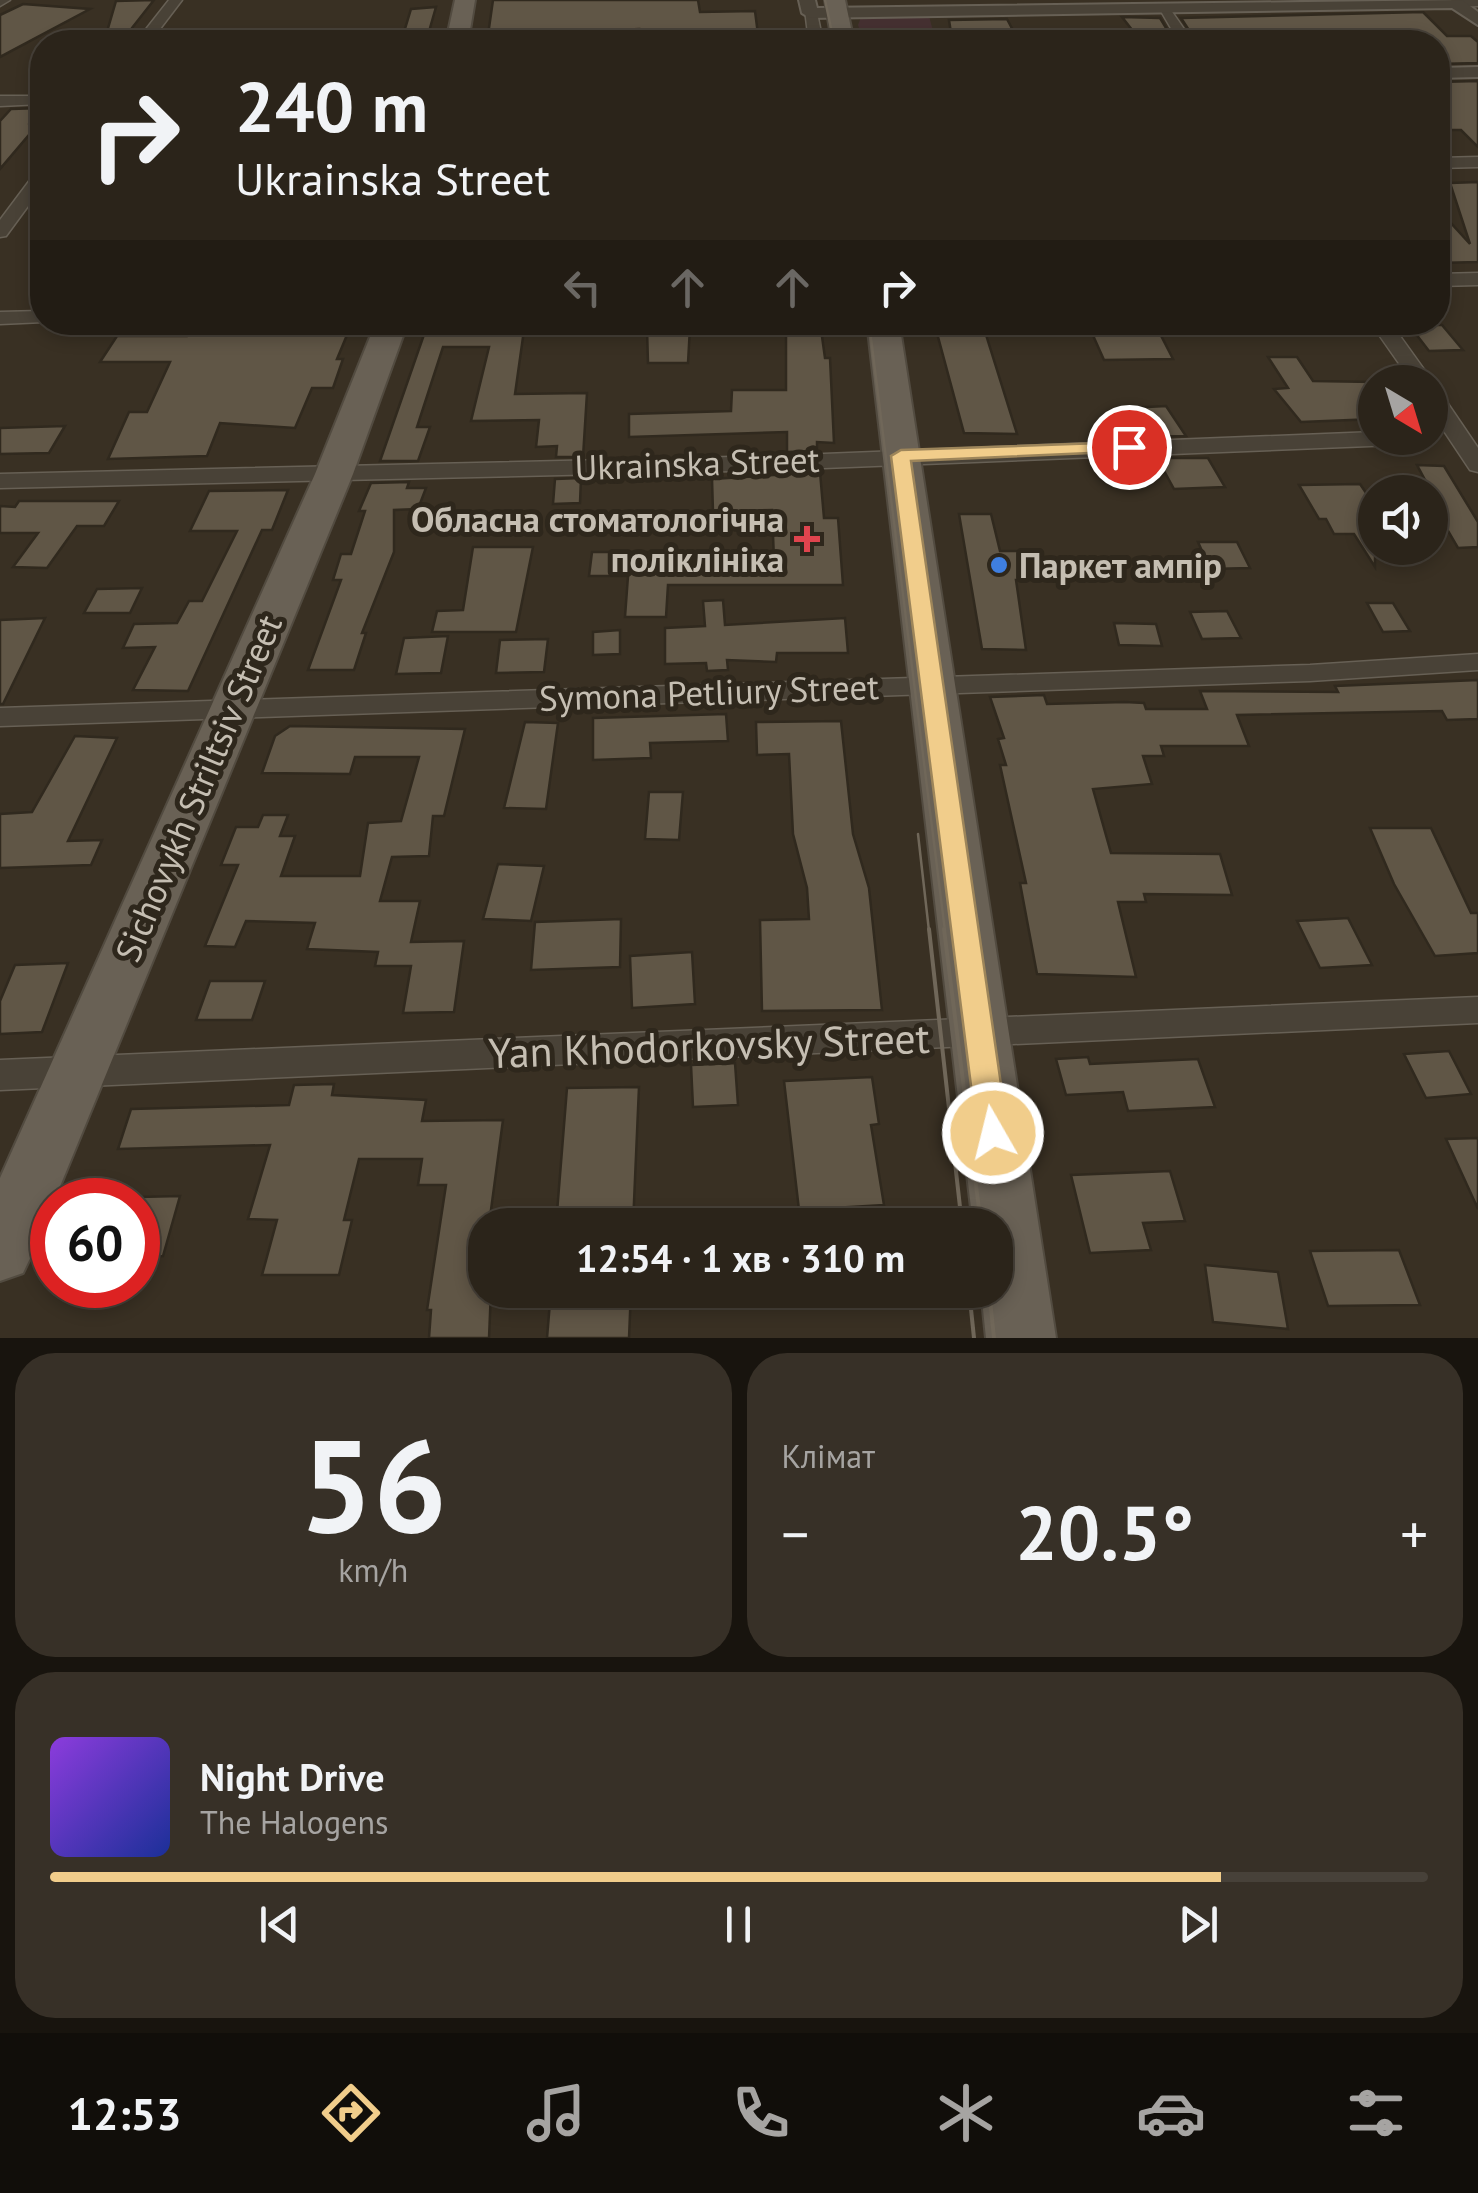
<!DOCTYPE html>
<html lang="uk">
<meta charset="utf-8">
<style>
:root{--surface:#2b241a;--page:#373027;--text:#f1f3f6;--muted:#a6a4a2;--line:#474139;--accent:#f1cd8b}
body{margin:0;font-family:"PT Sans",sans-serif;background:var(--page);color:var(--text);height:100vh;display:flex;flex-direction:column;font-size:38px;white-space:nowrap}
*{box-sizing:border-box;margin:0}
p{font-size:32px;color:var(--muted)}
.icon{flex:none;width:55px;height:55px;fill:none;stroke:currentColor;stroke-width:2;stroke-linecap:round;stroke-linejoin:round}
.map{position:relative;height:1338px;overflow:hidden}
.details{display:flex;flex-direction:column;gap:15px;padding:15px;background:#18140e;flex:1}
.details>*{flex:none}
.top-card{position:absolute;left:30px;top:30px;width:1420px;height:305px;border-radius:40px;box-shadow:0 5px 15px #0003,0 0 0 2px var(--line);background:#2b241a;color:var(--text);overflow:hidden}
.needle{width:65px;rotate:142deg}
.fabs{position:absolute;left:1358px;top:365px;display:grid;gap:20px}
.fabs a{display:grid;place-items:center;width:90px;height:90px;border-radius:50%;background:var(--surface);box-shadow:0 5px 15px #0003,0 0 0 2px var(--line);font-size:50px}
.speed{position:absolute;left:30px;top:1178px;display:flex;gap:20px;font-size:50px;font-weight:700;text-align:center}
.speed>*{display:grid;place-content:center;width:130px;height:130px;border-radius:50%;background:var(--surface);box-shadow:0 5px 15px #0003,0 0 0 2px var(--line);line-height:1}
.speed .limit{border:15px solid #d22;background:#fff;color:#111}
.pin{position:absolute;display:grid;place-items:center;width:85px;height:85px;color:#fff;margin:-42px;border:5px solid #fff;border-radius:50%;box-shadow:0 2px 10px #0007}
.me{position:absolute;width:110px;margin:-55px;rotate:352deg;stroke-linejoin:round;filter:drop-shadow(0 0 8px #0008)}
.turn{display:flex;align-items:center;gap:35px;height:210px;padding:0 40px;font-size:45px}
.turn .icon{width:130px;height:130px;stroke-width:2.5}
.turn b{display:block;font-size:70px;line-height:85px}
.lanes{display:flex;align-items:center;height:95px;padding:0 40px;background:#0003;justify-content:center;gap:50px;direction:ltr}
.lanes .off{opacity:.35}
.big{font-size:75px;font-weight:600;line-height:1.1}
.details .widget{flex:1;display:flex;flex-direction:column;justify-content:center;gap:15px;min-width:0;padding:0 35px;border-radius:40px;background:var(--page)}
.details .dial{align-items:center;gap:0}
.dial b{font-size:130px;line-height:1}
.song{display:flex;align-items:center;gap:30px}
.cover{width:120px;height:120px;border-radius:15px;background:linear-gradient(135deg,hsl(270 70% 55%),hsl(230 70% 35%))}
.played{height:10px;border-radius:5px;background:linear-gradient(90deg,var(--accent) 85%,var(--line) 85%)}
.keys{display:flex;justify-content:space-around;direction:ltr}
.heat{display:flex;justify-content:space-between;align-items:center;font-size:55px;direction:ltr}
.details .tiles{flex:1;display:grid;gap:15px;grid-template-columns:1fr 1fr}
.widget:last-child{grid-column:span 2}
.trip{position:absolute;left:468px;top:1208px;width:545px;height:100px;border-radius:40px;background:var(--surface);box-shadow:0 5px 15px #0003,0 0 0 2px var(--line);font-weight:600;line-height:100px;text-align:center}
.tabs{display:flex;height:160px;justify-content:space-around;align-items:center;background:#110e0a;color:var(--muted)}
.tabs .icon{width:70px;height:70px}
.tabs .current{color:var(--accent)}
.tabs b{font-size:45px;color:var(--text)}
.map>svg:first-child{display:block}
</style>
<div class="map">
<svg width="1478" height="1338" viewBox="0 0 1478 1338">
<rect width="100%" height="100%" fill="#393023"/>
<path fill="#453031" d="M929,16l7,26h-72l-6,-17 3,-8z"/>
<g fill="#605646" stroke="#30291e" stroke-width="2.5">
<path d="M154,0l-33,42h-17l12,-41z"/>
<path d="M493,0h205l2,12 55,-1 4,31h-121l1,-13 -126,5 -1,8h-25z"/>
<path d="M23,4l67,5 -90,48v-42z"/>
<path d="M436,7l-10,35h-25l10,-33z"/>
<path d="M1423,12l24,24h24l7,6v21l-40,1v-22l-242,-1 -15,-23z"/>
<path d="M1122,17l38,1 14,23 -34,-1z"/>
<path d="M1007,19l10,19 -66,-5 -2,-13z"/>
<path d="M1478,81v66l-17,-17h-23v-48z"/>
<path d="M42,108l-12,15h9l-39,46v-48l11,-12z"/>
<path d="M1478,182v80l-40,1v-54l32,35 -20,-61z"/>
<path d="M786,322h34l5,36h5l4,85 -17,-1v9l-30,1v-20l-158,5v-23l102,-3 1,-21h54z"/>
<path d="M934,322h48l35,112 -53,-1z"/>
<path d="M1087,322h67l19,37 -69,1z"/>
<path d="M352,323l-15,36h6l-10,29h-21l-17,40 -75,-5 -13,33 -99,3 21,-47h18l23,-50h-70l17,-26h70l6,-9z"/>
<path d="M428,323h97l-10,71 72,-1 -4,64h-27l1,-11 -21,1 3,-27 -68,1 18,-74h-46l-26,80h13l-12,34h-38z"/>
<path d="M1409,325h33l21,25 -34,1z"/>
<path d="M690,327l-2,36h-40l-1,-34z"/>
<path d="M1268,357h29l16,24 62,1v37l-74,3 -27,-33 14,-1z"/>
<path d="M1166,406l20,30 -41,1 -17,-29z"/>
<path d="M65,426l-16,27 -49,1v-26z"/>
<path d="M1157,458h51l17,29 -51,2z"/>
<path d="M1417,465l27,1 34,56v25l-20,1 -28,-48v-8l-12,-13 7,1z"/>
<path d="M820,472l4,46h14l5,67h-175l-2,32h-41l3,-41h-39l3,-24h65l-1,8h118l-2,-50 -59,2 -1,-33z"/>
<path d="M581,478l-1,25 -27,1 2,-25z"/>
<path d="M409,482l-2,6h19l-8,21 -24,1v42l-32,81h4l-12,37h-46l33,-90h-8l8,-26h10l14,-43h-6l12,-28z"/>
<path d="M1360,484l15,22v61l-21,-33h-20l-8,-15h-7l-20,-34z"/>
<path d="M288,490l-16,40h-10l-74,161 -55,-1 22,-43 -32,1 11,-24 43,-1 12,-22h13l35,-70h-47l19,-40z"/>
<path d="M19,501h100l-15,25h-27l-30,42 -34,-1 25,-34h-38v-27l15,1z"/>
<path d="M959,514h32l9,37h25l7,29h-16l10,70 -44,-1z"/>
<path d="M1198,542h39l13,26 -40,1z"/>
<path d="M473,547h60l-17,85h-84l5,-21 26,-1z"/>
<path d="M142,588l-12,25h-46l13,-24z"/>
<path d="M723,600l2,25 120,-7 3,35h-71l-1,9 -49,-2 1,10 -21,1 -1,-8 -41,1v-36l40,-2 -2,-25z"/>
<path d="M1367,603h26l17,28 -27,1z"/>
<path d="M1227,611l14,27 -39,1 -12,-27z"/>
<path d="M45,618l-42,86h-3v-84z"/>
<path d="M1114,623l42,1 6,22 -43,-1z"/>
<path d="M620,630v24l-27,1v-23z"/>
<path d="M448,636l-7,37 -45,1 8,-36z"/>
<path d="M548,639l-4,33 -48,1 4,-33z"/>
<path d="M1478,680v39l-31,1 -5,-9 -205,4 12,31h-88l3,10h-21l9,28 -59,5 18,64 109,1 12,41 -88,-1 2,8h-28l18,75 -99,-3 -17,-91h6l-26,-118h6l-8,-26 6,-1 -14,-41 54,-2 3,9 78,-2 19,1 2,6h61l-7,-18 138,1 -3,-6z"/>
<path d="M726,714l2,27 -78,2 1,15 -58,2v-42z"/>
<path d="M841,721l12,113 16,54 13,122 -120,1 -2,-91 49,-1 -2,-31 -14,-54 -4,-80 -32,1 -1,-33z"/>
<path d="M525,722l33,1 -12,86 -42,-1z"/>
<path d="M290,726l175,3 -21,87h-11l-4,40 -37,1 -12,44h40l-9,41 53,-1 -10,71 -51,1 8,-47h-36l3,-14 -71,-3 8,-26 -69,-2 -11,26 -30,-1 33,-81h-17l15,-38h22l5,-12h25l-8,21h15l-14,40h79l8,-53 33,-2 18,-64h-64l-5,17 -88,-1 13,-37z"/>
<path d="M75,736l42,2 -49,103 34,-1 -11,25 -91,3v-54l32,-2z"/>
<path d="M649,792h34l-4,48 -34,-1z"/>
<path d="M1370,828h61l40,85h7v40l-43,3 -41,-72z"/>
<path d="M498,864l46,2 -13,55 -48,-2z"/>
<path d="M1348,918l24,47 -52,3 -23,-47z"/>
<path d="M621,919l-1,48 -89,3 4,-48z"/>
<path d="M692,952l3,52 -63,4 -2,-52z"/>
<path d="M68,963l-26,69 -42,2v-33l15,-36z"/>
<path d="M210,981h55l-13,39h-56z"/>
<path d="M1449,1051l22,43 -45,4 -22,-44z"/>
<path d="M1088,1057l2,7 108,-5 17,48 -87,4 -5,-19 -57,3 -10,-36z"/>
<path d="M735,1063l3,42 -45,2 -2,-42z"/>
<path d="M872,1077l7,47 -8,1 13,80 -85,5 -15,-129z"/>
<path d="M334,1084l-2,11 94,5 -4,21 81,-1 -14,105h-4v65h6l-2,48h-60l2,-28h-4l19,-125h-28l4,-26h-63l-15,61h8l-13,55h-77l15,-55 -29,-1 22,-74 -152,4 13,-40 158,-4 5,-20z"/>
<path d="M639,1087l-6,138h-77l11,-137z"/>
<path d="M1478,1138v71l-32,-70z"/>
<path d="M1170,1171l15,50 -42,2 8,27 -61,3 -19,-78z"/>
<path d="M180,1196l-17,60 -25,1v-60z"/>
<path d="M1399,1250l21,55 -92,1 -18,-55z"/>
<path d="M1205,1265l73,7 10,57 -75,-7z"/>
<path d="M551,1290h80l-2,48h-82z"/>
</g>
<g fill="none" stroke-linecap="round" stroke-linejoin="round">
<defs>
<g id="minor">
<path d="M0,0h10l-10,6z"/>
<path d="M169,0h13l-32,42h-14z"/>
<path d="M1451,0h27v6l-22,1z"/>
<path d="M1158,6h10l25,36h-14z"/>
<path d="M805,10l12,3 6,29h-14z"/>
<path d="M0,96h42v8l-42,2z"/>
<path d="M1478,157v10l-40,1v-10z"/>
<path d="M42,171v16l-36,49 -6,1v-17l36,-48z"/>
<path d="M1478,273v12l-40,1v-12z"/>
<path d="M42,311l2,11 -44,2v-12z"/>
<path d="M1370,322h20l43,60 -3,4 -18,-4z"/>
<path d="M1430,388l8,1 40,59v24l-8,-2 -40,-60z"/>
<path d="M1375,432v6h31l-11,7 -621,25 -774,18v-14l774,-18z"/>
<path d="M1478,654v16l-168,11 -1310,45v-18l1310,-43z"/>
<path d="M1478,997v26l-1478,67v-30z"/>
</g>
<g id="tertiary">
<path d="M799,0h16l2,8 645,-8 16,12v13l-26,-17 -642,10 -8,-5z"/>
<path d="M1478,67v10l-40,1v-10z"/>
</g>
<g id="primary">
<path d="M455,0h20l-7,42h-22z"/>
<path d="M825,0h20l9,42h-22z"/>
<path d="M376,322h32l-55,152 -320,778 -10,21 -23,8v-103l315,-704z"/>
<path d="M867,322h32l157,1016h-70l-5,-48h14v-65h-22z"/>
</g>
</defs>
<use href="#minor" stroke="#676055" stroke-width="3"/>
<use href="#tertiary" stroke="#676055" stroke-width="4"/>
<use href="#primary" stroke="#524b40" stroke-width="4"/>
<use href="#minor" fill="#494237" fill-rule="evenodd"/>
<use href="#tertiary" fill="#494237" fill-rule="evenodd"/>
<use href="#primary" fill="#696155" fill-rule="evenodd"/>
<g stroke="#706759" stroke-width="2.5">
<path d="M825,0l9,42"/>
<path d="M869,322l76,609"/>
<path d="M918,834l11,97"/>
</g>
<g stroke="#706759" stroke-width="4">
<path d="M929,929l33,296"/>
<path d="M944,929l37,296"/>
<path d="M969,1290l5,48"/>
<path d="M989,1290l5,48"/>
</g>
</g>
<path fill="#f1cd8b" stroke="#9d855a" stroke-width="2.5" d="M1129,442l6,1v8l-224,10 97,672 -4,9 -11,4 -11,-4 -5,-9 -86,-677 10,-6z"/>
<path fill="#e0444e" stroke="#2e271c" stroke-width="4" d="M802 524h10v10h10v10h-10v10h-10v-10h-10v-10h10z"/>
<circle fill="#3f7fe0" stroke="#2e271c" stroke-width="4" cx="999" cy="565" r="10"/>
<g text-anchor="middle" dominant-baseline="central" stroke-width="10" stroke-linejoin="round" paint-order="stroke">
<g font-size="35" fill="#c5beb2" stroke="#2e271c">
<text transform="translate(697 463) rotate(-2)">Ukrainska Street</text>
<text transform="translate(709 692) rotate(-2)">Symona Petliury Street</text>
<text transform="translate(198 788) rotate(-67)">Sichovykh Striltsiv Street</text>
</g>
<g font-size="35" font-weight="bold" fill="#c5beb2" stroke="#2e271c" text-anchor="end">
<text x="784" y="519">Обласна стоматологічна<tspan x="784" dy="40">поліклініка</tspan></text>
<text x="1019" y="565" text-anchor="start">Паркет ампір</text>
</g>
<g font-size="42" fill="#c5beb2" stroke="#2e271c">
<text transform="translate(709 1045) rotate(-2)">Yan Khodorkovsky Street</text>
</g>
</g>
</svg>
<div class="fabs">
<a><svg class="needle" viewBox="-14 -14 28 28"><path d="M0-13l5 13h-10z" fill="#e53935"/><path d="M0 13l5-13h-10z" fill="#a6a4a2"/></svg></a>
<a><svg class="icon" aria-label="sound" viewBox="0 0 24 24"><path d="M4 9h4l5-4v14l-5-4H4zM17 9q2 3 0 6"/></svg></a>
</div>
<div class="speed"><div class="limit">60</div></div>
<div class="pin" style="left:1129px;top:447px;background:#d93025"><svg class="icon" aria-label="arrive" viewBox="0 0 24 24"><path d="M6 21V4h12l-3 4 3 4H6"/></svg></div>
<svg class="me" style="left:993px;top:1133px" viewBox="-20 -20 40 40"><circle r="17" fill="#f1cd8b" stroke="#fff" stroke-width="3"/><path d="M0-11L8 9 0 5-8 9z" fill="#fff"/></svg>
<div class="trip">12:54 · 1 хв · 310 m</div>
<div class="top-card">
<div class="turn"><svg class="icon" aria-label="right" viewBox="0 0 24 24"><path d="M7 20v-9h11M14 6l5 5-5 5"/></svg><div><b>240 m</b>Ukrainska Street</div></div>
<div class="lanes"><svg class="icon off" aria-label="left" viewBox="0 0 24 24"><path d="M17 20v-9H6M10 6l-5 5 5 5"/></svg><svg class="icon off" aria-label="ahead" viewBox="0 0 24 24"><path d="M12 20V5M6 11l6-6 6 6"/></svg><svg class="icon off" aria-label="ahead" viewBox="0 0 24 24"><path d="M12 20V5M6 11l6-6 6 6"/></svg><svg class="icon" aria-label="right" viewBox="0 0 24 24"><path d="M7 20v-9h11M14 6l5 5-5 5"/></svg></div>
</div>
</div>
<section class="details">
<div class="tiles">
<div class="widget dial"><b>56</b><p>km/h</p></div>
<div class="widget"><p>Клімат</p>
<div class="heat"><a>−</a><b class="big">20.5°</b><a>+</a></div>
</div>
<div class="widget">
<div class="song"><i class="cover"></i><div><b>Night Drive</b><p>The Halogens</p></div></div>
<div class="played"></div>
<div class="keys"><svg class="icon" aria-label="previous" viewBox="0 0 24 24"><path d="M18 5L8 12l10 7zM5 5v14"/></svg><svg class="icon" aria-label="pause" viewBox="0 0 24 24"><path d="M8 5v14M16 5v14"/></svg><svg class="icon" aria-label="next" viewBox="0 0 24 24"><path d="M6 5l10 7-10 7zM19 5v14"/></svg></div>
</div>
</div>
</section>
<nav class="tabs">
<b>12:53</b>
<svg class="icon current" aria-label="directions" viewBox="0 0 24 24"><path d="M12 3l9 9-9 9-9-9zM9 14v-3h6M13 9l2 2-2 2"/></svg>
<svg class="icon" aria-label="music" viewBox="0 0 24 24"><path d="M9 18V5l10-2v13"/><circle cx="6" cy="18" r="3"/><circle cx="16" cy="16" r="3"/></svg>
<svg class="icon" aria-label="phone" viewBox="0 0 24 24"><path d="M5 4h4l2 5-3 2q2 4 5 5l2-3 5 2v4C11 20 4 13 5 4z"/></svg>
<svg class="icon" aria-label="climate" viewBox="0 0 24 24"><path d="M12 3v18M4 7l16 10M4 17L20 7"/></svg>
<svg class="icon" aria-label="car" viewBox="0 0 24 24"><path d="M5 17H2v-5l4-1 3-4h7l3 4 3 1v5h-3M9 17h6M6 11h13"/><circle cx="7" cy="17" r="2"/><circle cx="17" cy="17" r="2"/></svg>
<svg class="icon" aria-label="filters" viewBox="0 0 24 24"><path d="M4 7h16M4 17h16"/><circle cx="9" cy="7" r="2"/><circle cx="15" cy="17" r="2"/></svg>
</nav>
